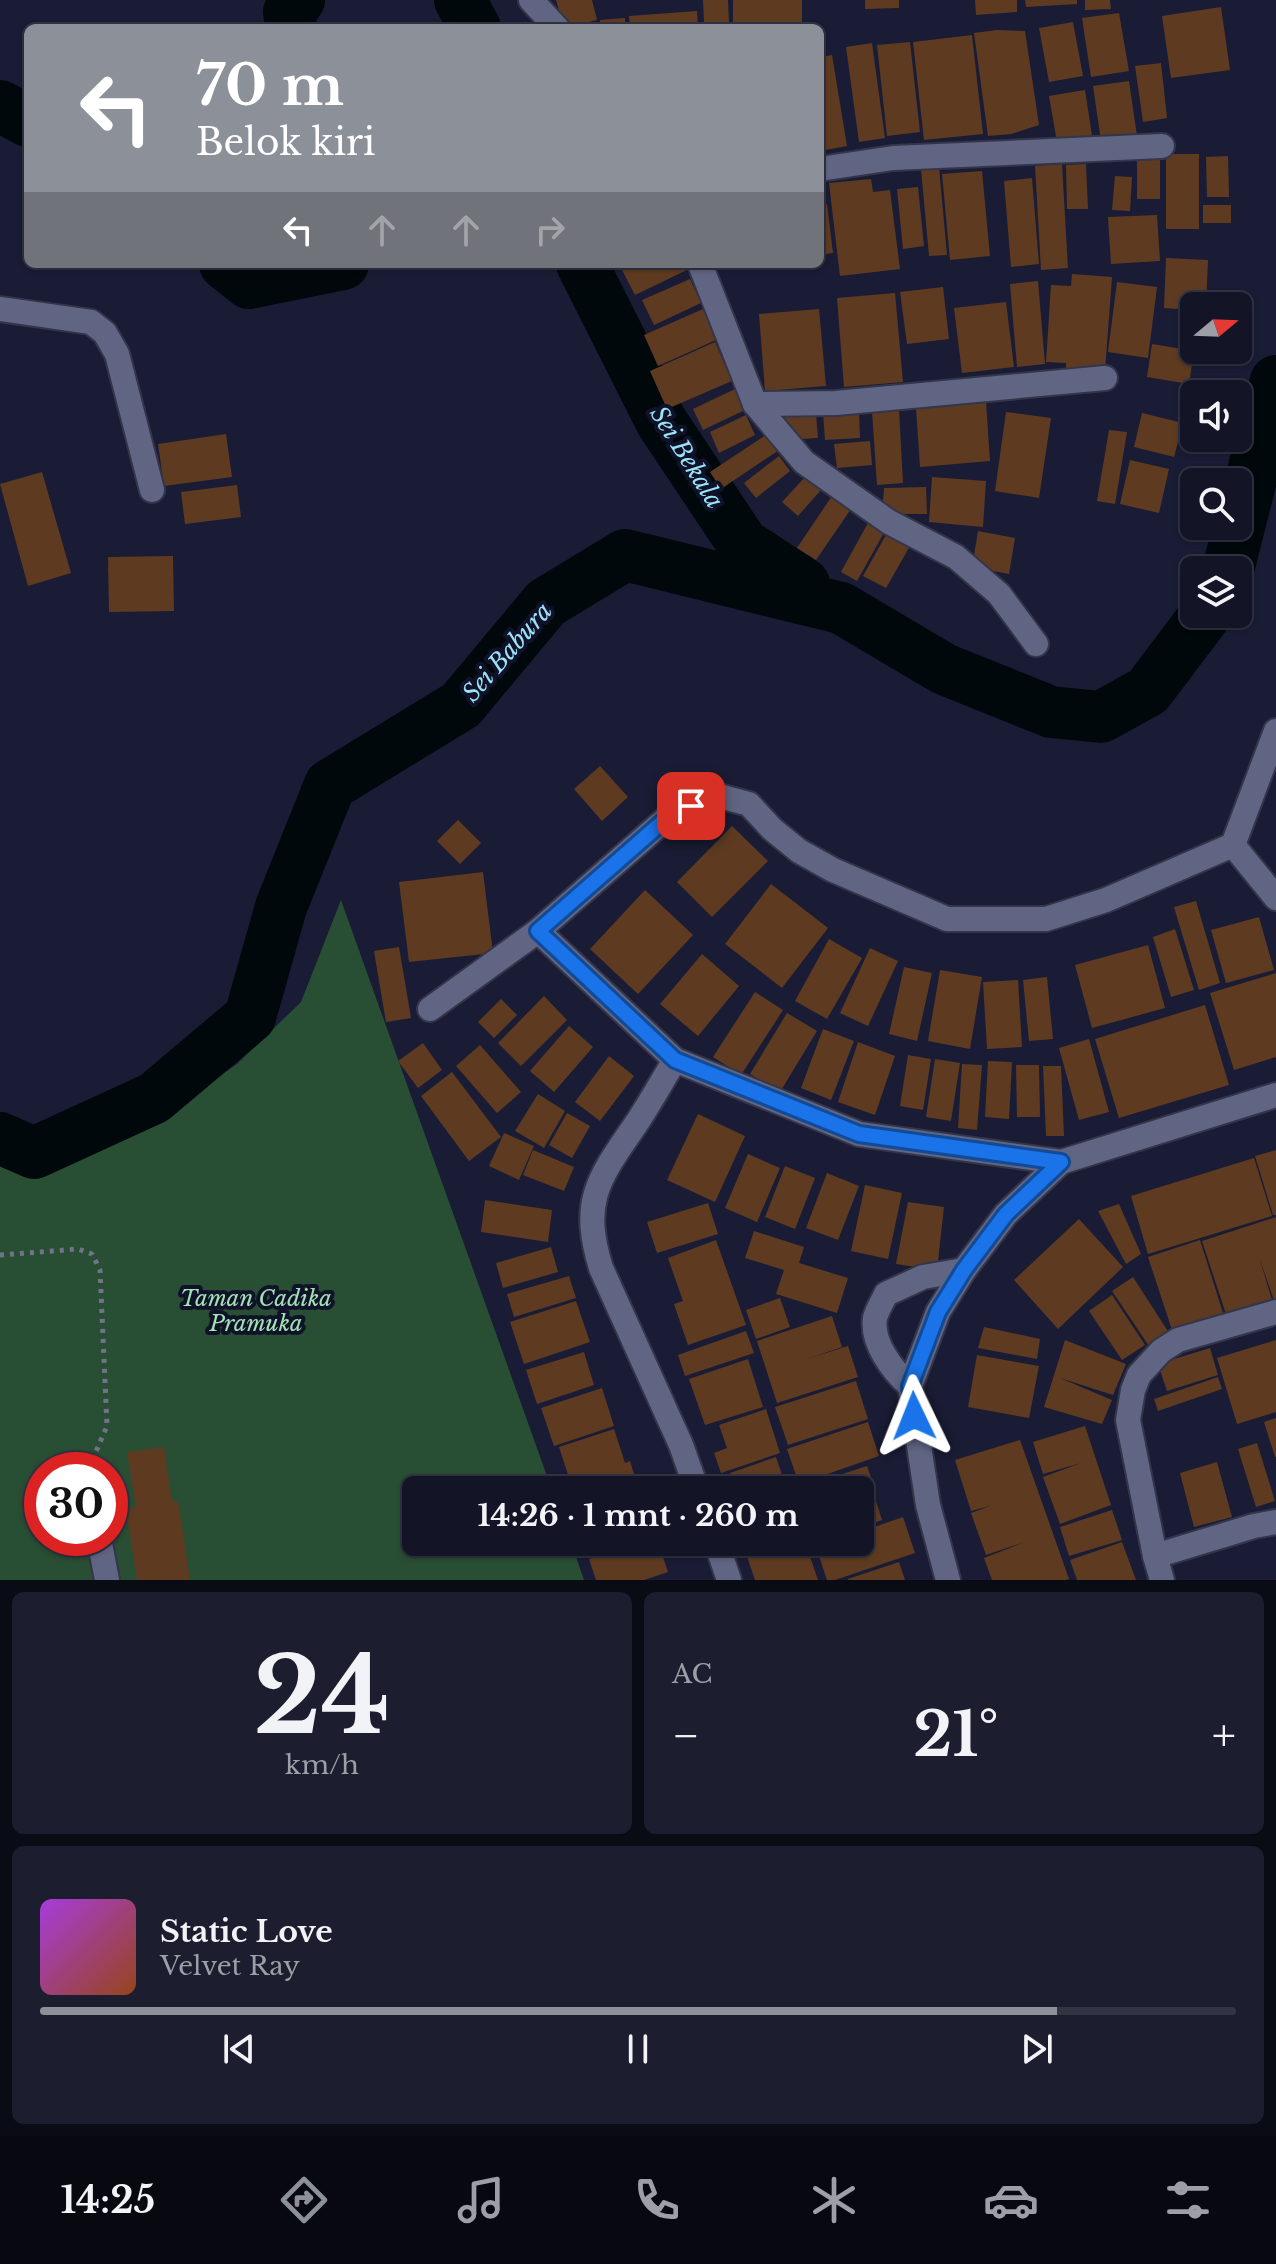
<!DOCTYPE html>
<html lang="id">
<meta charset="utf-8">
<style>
:root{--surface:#131527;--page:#1c1e2f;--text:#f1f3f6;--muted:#9d9fa7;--line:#323444;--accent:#8c9099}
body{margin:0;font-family:"Libre Baskerville",serif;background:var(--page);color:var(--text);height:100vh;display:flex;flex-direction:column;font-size:30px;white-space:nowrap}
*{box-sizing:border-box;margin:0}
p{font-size:26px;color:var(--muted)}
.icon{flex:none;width:44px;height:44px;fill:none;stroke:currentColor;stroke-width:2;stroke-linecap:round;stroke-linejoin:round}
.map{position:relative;height:1580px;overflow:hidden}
.panel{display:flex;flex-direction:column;gap:12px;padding:12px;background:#0a0c15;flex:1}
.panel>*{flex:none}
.guide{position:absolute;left:24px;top:24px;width:800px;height:244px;border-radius:12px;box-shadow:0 2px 6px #0004,0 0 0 2px var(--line);background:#8c9099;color:#fff;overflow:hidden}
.needle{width:52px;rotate:71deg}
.tools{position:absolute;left:1180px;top:292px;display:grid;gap:16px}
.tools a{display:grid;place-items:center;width:72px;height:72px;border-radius:12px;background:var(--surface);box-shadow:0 2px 6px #0004,0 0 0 2px var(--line);font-size:40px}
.speed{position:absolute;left:24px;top:1452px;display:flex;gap:16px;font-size:40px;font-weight:700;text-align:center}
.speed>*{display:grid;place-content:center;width:104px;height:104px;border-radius:50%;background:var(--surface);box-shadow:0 2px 6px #0004,0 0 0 2px var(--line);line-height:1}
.speed .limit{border:12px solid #d22;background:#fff;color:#111}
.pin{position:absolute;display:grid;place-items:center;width:68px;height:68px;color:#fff;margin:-34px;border-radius:16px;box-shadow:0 4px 12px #0006}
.me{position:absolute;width:88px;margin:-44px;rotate:358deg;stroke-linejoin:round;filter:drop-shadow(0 0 6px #0008)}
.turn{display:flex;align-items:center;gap:28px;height:168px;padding:0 40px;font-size:36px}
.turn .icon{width:104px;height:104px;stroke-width:2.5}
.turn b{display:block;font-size:56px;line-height:68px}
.lanes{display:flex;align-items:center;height:76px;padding:0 40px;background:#0003;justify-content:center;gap:40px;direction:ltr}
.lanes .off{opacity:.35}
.big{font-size:60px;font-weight:800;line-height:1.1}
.panel .widget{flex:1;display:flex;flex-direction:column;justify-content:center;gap:12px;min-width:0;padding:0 28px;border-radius:12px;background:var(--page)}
.panel .dial{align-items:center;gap:0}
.dial b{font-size:104px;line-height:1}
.song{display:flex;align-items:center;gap:24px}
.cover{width:96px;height:96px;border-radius:12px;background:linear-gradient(135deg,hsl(280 70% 55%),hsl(20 70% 35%))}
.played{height:8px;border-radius:4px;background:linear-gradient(90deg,var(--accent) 85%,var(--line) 85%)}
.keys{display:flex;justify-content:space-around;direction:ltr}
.heat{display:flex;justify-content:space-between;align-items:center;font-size:44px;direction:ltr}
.panel .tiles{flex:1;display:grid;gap:12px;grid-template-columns:1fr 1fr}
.widget:last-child{grid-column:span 2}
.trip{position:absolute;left:402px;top:1476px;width:472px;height:80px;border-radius:12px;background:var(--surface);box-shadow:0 2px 6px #0004,0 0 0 2px var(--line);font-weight:800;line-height:80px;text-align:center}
.tab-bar{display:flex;height:128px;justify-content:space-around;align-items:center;background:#080810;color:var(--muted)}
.tab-bar .icon{width:56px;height:56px}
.tab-bar .current{color:var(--accent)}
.tab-bar b{font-size:36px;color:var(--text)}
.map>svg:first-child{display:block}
</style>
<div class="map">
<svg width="1276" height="1580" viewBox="0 0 1276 1580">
<rect width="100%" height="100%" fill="#191c34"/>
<path fill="#284e33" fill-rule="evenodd" d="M341,900l211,590h-136v52h155l13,38h-584v-421l34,15 132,-61 71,-49 64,-62zM42,1470h68v68h-68z"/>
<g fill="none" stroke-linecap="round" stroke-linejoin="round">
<g stroke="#00080c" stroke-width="52">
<path d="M460,0l15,28"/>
<path d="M291,28l-2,-16 10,-12"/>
<path d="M0,106l28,15"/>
<path d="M225,264l24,19 94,-19"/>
<path d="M582,264l79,157 82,123 61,40"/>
<path d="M1228,570l48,-189"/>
<path d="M0,1138l34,15 120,-55 96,-81 31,-110 49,-122 131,-80 85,-102 79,-48 216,53 103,61 107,43 50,5 47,-26 58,-77"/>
</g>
</g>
<g fill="#5e3b20">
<path d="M556,0h36l5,20 -33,8z"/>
<path d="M703,0h25l1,22h-25z"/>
<rect x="733" y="0" width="69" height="23"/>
<path d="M865,0h34v8l-34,1z"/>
<path d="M975,0h42v12l-41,3z"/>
<path d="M1025,0h52v4l-51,3z"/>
<path d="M1085,0h25l1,9 -26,1z"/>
<path d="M1221,7l9,63 -59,8 -9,-62z"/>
<path d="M697,11l1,17h-68l-1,-12z"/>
<path d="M1119,13l10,58 -38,6 -9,-59z"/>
<path d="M625,18v10h-25v-8z"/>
<path d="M1073,22l10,54 -34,6 -10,-54z"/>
<path d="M997,30l28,1 14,94 -28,9 -23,2 -14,-103z"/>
<path d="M972,35l11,99 -59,6 -11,-98z"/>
<path d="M910,42l10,90 -33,4 -10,-91z"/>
<path d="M872,43l13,95 -26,4 -13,-95z"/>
<path d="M832,55l15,91 -27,5v-94z"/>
<path d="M1161,63l6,55 -24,4 -8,-56z"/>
<path d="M1129,81l8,55 -36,5 -8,-55z"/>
<path d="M1085,90l8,52 -35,6 -9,-52z"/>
<rect x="1137" y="152" width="23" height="47"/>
<rect x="1166" y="154" width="33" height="75"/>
<path d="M1228,156l1,41h-22l-1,-40z"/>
<path d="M1062,164l6,104 -27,2 -6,-104z"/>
<path d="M1086,164l2,45h-21l-1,-44z"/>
<path d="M939,167l8,88 -18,1 -8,-87z"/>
<path d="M982,171l8,85 -40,4 -8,-86z"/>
<path d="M1115,176l17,1 -2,34 -18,-1z"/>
<path d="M1032,178l7,86 -28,3 -7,-86z"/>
<path d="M871,179l2,13 17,-2 10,79 -60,7 -11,-93z"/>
<path d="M918,187l6,59 -21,3 -6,-60z"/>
<path d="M827,204l6,49 -13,2v-50z"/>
<rect x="1203" y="205" width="28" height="18"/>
<path d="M1157,215l3,46 -49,3 -3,-47z"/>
<path d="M1166,258l42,2 -2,46h-12v4l-30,-2z"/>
<path d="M634,264h55l2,4 -56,27 -13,-25z"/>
<path d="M1072,274l40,3 -7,94 -39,-3v-5l-20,-1 5,-77 20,1z"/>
<path d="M690,279l11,24 -47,22 -12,-25z"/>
<path d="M1038,281l7,83 -28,3 -7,-83z"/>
<path d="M1117,282l40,5 -9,71 -40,-6z"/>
<path d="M943,287l6,52 -42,5 -7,-52z"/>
<path d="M895,293l8,89 -59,5 -7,-89z"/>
<path d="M1006,302l8,65 -52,6 -8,-65z"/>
<path d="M703,309l13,31 -58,26 -14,-31z"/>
<path d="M819,309l7,77 -61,5 -6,-77z"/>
<path d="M715,342l17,39 -65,28 -17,-38z"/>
<path d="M1152,344l42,7 -5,33 -42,-7z"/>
<path d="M735,389l10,21 -42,20 -10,-21z"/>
<path d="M986,402l4,59 -70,6 -4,-59z"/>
<path d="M899,409l4,74 -26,2 -5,-74z"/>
<path d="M859,411l1,27 -35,2 -2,-27z"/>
<path d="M1006,412l45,6 -12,80 -44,-7z"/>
<path d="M1142,413l41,10 -9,34 -40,-10z"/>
<path d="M816,414l2,24 -17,1 -12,-11 -7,-12z"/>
<path d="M746,415l9,20 -36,18 -9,-21z"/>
<path d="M1109,430l18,2 -12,72 -18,-3z"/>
<path d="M772,431l10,17 -61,41 -11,-17z"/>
<path d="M226,434l6,43 -68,9 -6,-42z"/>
<path d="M870,441l2,24 -35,3 -3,-24z"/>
<path d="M779,456l11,15 -34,27 -12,-15z"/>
<path d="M1130,460l39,9 -10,44 -39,-9z"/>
<path d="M42,472l29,101 -43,13 -28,-102z"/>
<path d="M806,476l15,14 -23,26 -16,-14z"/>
<path d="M932,477l54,4 -3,46 -54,-5z"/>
<path d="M237,485l4,32 -56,7 -4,-32z"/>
<path d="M926,487l1,27h-30l-14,-11 1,-15z"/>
<path d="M834,493l19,13 -37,54 -19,-12z"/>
<path d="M869,521l16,10 -28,50 -16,-9z"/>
<path d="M978,531l37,7 -6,36 -37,-7z"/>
<path d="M887,533l23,13 -24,42 -23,-12z"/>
<path d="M173,556l1,55 -65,1 -1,-55z"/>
<path d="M600,766l28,31 -26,24 -28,-32z"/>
<path d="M458,820l23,23 -21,21 -23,-23z"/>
<path d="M732,826l36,35 -56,56 -35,-35z"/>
<path d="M483,872l10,81 -84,9 -10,-80z"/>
<path d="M771,884l57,44 -46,60 -57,-44z"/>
<path d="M645,890l48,45 -55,59 -48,-45z"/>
<path d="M1196,901l24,82 -21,7 -25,-83z"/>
<path d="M1259,917l15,53 -48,13 -15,-53z"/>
<path d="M1175,929l19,61 -23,7 -18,-60z"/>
<path d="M829,939l33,19 -35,61 -32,-18z"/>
<path d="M1148,945l17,63 -73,20 -17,-63z"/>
<path d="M399,947l12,71 -25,4 -12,-71z"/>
<path d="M870,948l28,13 -30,65 -28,-13z"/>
<path d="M702,954l37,32 -41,50 -38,-32z"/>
<path d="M904,967l28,6 -15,68 -28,-7z"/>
<path d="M940,970l42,7 -12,72 -42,-8z"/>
<path d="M1276,973v84l-42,13 -24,-77z"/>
<path d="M1047,977l6,62 -24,2 -6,-61z"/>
<path d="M1018,980l4,67 -35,2 -4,-67z"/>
<path d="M755,992l28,18 -42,65 -28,-18z"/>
<path d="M544,996l23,24 -46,46 -23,-23z"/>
<path d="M501,999l16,16 -23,23 -16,-16z"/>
<path d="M1205,1005l24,80 -110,33 -24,-79z"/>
<path d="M787,1013l30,18 -37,61 -30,-18z"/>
<path d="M569,1026l24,21 -39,45 -24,-21z"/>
<path d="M823,1029l31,12 -23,59 -30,-12z"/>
<path d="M1089,1039l20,73 -30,8 -20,-72z"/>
<path d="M858,1042l37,14 -20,59 -37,-13z"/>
<path d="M423,1043l19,27 -24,18 -20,-27z"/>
<path d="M480,1045l41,47 -24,21 -41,-47z"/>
<path d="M908,1055l23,4 -8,51 -23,-4z"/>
<path d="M609,1056l25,20 -34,45 -25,-19z"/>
<path d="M935,1059l25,4 -9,58 -25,-4z"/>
<path d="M988,1061l24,1 -3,57 -24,-2z"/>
<path d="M962,1064l20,1 -5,65 -19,-2z"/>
<path d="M1016,1065h23l1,52h-23z"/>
<path d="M1043,1066h18l3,70h-18z"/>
<path d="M452,1072l49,65 -32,24 -48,-65z"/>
<path d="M538,1094l27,17 -21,37 -29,-17z"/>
<path d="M567,1113l23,13 -18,32 -23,-13z"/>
<path d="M698,1114l47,22 -30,66 -48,-22z"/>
<path d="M504,1133l30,13 -15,34 -30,-14z"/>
<path d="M533,1150l41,17 -10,24 -41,-16z"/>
<path d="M1276,1150v65h-3l-18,-59z"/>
<path d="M748,1154l32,14 -23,54 -32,-14z"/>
<path d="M1254,1158l18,58 -124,38 -17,-58z"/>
<path d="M785,1166l30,12 -20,51 -30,-12z"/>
<path d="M827,1173l32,13 -21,54 -32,-12z"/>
<path d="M865,1185l37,8 -14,66 -37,-8z"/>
<path d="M485,1200l67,10 -4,32 -67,-10z"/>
<path d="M908,1202l36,5 -7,63 -41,-6z"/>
<path d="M708,1203l10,31 -61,19 -10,-31z"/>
<path d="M1119,1204l22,50 -15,10 -28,-53z"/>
<path d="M1276,1217v89l-17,-49 14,46 -46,14 -25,-76z"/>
<path d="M1079,1219l44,48 -65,62 -44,-49z"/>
<path d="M754,1231l50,16 -5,16 49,15 -11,35 -61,-19 8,-24 -39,-12z"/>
<path d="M716,1240l30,85 -58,20 -14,-41 9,-3 -15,-43z"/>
<path d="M1200,1240l24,76 -51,17 -25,-76z"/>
<path d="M551,1247l7,25 -55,16 -7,-25z"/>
<path d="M569,1276l7,22 -62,19 -7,-23z"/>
<path d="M1133,1277l38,59 -20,13 -39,-58z"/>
<path d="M1112,1295l33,50 -23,15 -33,-49z"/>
<path d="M780,1298l10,29 -34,12 -10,-29z"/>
<path d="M576,1301l14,41 -66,22 -14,-42z"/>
<path d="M832,1316l10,31 -35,12 41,-13 10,31 -81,26 -20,-62z"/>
<path d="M984,1327l56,12 -3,20 -59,-11z"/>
<path d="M746,1331l8,22 -69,23 -7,-21z"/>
<path d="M1065,1340l61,24 -13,31 -53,-17 52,22 -10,24 -58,-17z"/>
<path d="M1276,1340v72l-39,12 -20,-66z"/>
<path d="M1210,1348l8,27 -51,16 -9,-27z"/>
<path d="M584,1352l10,33 -57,19 -11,-34z"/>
<path d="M977,1355l62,11 -10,52 -61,-11z"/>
<path d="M748,1359l15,48 -58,18 -16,-46z"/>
<path d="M1218,1377l4,12 -64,22 -4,-12z"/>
<path d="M856,1381l12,38 -80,26 -13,-38z"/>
<path d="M602,1388l12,38 -60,20 -13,-38z"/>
<path d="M766,1409l14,44 -59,20 -7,-20 13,-5 -8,-23z"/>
<path d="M1276,1418v39h-1l-11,-35z"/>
<path d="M868,1422l11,34 -80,28 -12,-35z"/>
<path d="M1085,1426l26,79 -51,19 -17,-47 38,-14 -38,11 -10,-32z"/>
<path d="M614,1429l11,34 5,-2 9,29h-66l-14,-43z"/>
<path d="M1020,1440l49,139 -3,1h-74l-8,-22 41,-16 -39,13 -15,-42 19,-7 -19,5 -16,-51z"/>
<path d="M1257,1443l18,58 -19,6 -18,-58z"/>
<path d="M164,1447l8,54h6l12,79h-53l-11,-71 10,-2 -9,-55z"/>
<path d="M776,1457l11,33h-51l-6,-17z"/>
<path d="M1217,1462l15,55 -38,10 -14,-54z"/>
<path d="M867,1466l9,26 -16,5v-7h-60l-1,-2z"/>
<path d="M874,1495l8,25 -22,8v-28z"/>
<path d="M1112,1510l10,30 -53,16 -9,-29z"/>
<path d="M903,1517l12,36 -80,27h-8l-11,-33 14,-5h30v-10z"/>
<path d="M588,1542h33v1l-29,9z"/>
<path d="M643,1542h15l10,30 -24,8h-48l-7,-21z"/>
<path d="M742,1542h63l13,38h-63z"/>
<path d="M1122,1542l14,38h-59l-7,-20z"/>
<path d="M899,1562l6,18h-57v-1z"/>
</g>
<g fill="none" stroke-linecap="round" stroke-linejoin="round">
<defs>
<g id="minor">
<path d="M531,0l26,28"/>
<path d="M820,169l73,-11 269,-12"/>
<path d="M700,264l55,140 49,58 85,60 67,35 43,37 37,50"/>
<path d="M0,309l91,13 14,11 12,21 35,136"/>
<path d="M755,404l81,-1 269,-25"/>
<path d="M1233,845l43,53"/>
<path d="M538,931l137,129 184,74 202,28 215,-67"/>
<path d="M430,1009l108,-78 129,-113 52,-22 30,8 23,25 27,22 34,19 114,49h99l60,-19 127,-55 43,-114"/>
<path d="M675,1060c-13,21 -25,43 -39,64 -37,54 -56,76 -35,144l80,177 16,45"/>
<path d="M910,1386c-17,-15 -39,-43 -35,-68 2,-8 8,-17 11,-24l37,-17 41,-7"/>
<path d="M99,1538l8,42"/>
<path d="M716,1542l13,38"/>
<path d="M1155,1556l99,-30 22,-4"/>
<path d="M948,1580l-20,-75 -18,-119 28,-74 26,-42 42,-56 55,-52"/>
<path d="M1162,1580l-7,-24 -27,-136 5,-30 6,-15 22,-24 17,-11 98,-28"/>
</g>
</defs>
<use href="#minor" stroke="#34354a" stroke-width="28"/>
<path stroke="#717489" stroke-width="5" stroke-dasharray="4 6" stroke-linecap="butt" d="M0,1255l78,-6 14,5 8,16 7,156 -19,44"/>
<use href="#minor" stroke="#606583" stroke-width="24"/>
</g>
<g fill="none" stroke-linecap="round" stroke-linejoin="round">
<defs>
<path id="route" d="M691,806l-24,12 -129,113 137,129 184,74 202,28 -55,52 -42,56 -26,42 -28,74 4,30"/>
</defs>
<use href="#route" stroke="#114b97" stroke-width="20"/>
<use href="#route" stroke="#1a73e8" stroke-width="14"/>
</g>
<g text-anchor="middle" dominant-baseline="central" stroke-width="8" stroke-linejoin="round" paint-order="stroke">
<g font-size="22" font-style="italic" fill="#a3e4b3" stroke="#10122a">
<text x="256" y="1298">Taman Cadika<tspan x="256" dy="25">Pramuka</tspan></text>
</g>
<g font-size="24" font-style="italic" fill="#9ce3f7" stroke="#10122a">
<text transform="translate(687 457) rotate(58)">Sei Bekala</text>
<text transform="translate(507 652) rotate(-49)">Sei Babura</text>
</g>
</g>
</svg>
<div class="tools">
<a><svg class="needle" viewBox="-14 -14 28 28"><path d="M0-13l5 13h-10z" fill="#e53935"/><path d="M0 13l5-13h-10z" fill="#9d9fa7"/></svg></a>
<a><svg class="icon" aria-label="sound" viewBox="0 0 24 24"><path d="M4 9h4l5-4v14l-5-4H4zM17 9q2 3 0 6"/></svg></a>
<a><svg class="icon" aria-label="search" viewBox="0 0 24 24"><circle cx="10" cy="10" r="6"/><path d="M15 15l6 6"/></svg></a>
<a><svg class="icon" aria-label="layers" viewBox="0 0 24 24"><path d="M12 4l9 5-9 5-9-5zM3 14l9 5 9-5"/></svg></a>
</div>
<div class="speed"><div class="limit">30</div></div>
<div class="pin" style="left:691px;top:806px;background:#d93025"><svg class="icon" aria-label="arrive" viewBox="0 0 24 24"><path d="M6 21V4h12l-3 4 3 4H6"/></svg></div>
<svg class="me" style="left:914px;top:1416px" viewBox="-20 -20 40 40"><path d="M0-17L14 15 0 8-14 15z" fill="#1a73e8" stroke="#fff" stroke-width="4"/></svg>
<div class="trip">14:26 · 1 mnt · 260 m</div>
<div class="guide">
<div class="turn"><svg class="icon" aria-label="left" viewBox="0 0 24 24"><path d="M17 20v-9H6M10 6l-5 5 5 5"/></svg><div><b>70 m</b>Belok kiri</div></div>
<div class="lanes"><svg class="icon" aria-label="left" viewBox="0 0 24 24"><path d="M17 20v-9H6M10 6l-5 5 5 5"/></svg><svg class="icon off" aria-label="ahead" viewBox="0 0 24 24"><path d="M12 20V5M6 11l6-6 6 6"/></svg><svg class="icon off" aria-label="ahead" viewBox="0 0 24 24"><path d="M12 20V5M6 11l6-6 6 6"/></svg><svg class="icon off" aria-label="right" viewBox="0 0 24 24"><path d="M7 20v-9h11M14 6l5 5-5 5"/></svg></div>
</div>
</div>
<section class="panel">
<div class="tiles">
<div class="widget dial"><b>24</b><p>km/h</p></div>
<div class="widget"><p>AC</p>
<div class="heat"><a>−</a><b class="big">21°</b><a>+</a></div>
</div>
<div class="widget">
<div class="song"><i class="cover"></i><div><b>Static Love</b><p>Velvet Ray</p></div></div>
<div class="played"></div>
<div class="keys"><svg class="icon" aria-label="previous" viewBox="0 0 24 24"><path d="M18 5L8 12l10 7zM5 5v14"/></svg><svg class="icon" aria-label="pause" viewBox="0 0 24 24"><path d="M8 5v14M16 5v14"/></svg><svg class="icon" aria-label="next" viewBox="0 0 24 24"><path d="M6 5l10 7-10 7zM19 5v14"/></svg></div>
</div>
</div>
</section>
<nav class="tab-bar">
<b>14:25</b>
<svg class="icon current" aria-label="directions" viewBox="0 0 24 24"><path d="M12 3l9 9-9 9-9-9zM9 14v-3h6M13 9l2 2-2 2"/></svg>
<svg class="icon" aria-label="music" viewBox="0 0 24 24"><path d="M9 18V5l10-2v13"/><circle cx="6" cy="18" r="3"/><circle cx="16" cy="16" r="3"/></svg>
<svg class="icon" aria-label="phone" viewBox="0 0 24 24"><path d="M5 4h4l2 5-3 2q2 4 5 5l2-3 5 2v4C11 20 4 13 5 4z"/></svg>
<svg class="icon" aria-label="climate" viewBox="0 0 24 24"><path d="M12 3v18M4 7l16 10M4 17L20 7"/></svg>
<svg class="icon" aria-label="car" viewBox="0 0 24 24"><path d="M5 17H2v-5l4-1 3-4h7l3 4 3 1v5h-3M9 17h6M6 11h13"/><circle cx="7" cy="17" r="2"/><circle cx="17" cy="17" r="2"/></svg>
<svg class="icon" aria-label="filters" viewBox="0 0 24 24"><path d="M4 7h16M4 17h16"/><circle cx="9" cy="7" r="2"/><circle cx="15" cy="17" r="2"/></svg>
</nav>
